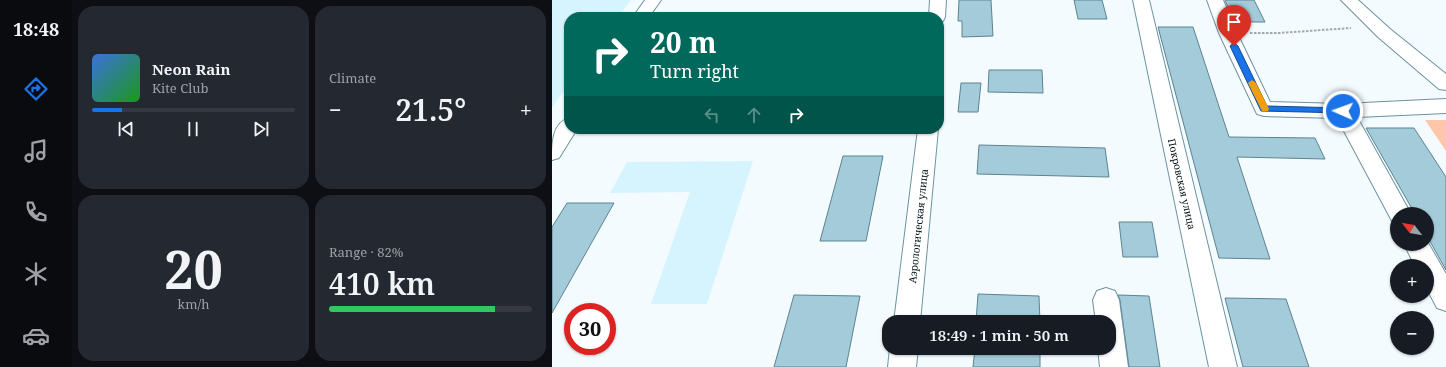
<!DOCTYPE html>
<meta charset="utf-8">
<style>
:root{--surface:#171b24;--page:#242831;--text:#f1f3f6;--muted:#9ea1a6;--line:#363941;--accent:#1a73e8}
body{margin:0;font-family:"Noto Serif",serif;background:var(--page);color:var(--text);height:100vh;display:flex;flex-direction:column;font-size:15px;white-space:nowrap}
*{box-sizing:border-box;margin:0}
p{font-size:13px;color:var(--muted)}
.icon{flex:none;width:22px;height:22px;fill:none;stroke:currentColor;stroke-width:2;stroke-linecap:round;stroke-linejoin:round}
.map{position:relative;flex:1;overflow:hidden}
.details{display:flex;flex-direction:column;gap:6px;padding:6px;background:#0d0f14;width:480px}
.details>*{flex:none}
.hud{position:absolute;left:12px;top:12px;width:380px;height:122px;border-radius:16px;box-shadow:0 1px 3px #0004;background:#00695c;color:#fff;overflow:hidden}
.needle{width:26px;rotate:301deg}
.buttons{position:absolute;left:838px;top:207px;display:grid;gap:8px}
.buttons a{display:grid;place-items:center;width:44px;height:44px;border-radius:50%;background:var(--surface);box-shadow:0 1px 3px #0004;font-size:20px}
.speed{position:absolute;left:12px;top:303px;display:flex;gap:8px;font-size:20px;font-weight:700;text-align:center}
.speed>*{display:grid;place-content:center;width:52px;height:52px;border-radius:50%;background:var(--surface);box-shadow:0 1px 3px #0004;line-height:1}
.speed .limit{border:6px solid #d22;background:#fff;color:#111}
.pin{position:absolute;display:grid;place-items:center;width:34px;height:34px;color:#fff;margin:-41px -17px;border-radius:50% 50% 50% 0;rotate:-45deg;box-shadow:0 0 4px #0007}
.pin .icon{rotate:45deg}
.me{position:absolute;width:44px;margin:-22px;rotate:272deg;stroke-linejoin:round;filter:drop-shadow(0 0 3px #0008)}
.turn{display:flex;align-items:center;gap:14px;height:84px;padding:0 20px;font-size:18px}
.turn .icon{width:52px;height:52px;stroke-width:2.5}
.turn b{display:block;font-size:28px;line-height:34px}
.lanes{display:flex;align-items:center;height:38px;padding:0 20px;background:#0003;justify-content:center;gap:20px;direction:ltr}
.lanes .off{opacity:.35}
.big{font-size:30px;font-weight:600;line-height:1.1}
.details .card{flex:1;display:flex;flex-direction:column;justify-content:center;gap:6px;min-width:0;padding:0 14px;border-radius:16px;background:var(--page)}
.details .dial{align-items:center;gap:0}
.dial b{font-size:52px;line-height:1}
.song{display:flex;align-items:center;gap:12px}
.cover{width:48px;height:48px;border-radius:6px;background:linear-gradient(135deg,hsl(220 70% 55%),hsl(120 70% 35%))}
.played{height:4px;border-radius:2px;background:linear-gradient(90deg,var(--accent) 15%,var(--line) 15%)}
.keys{display:flex;justify-content:space-around;direction:ltr}
.heat{display:flex;justify-content:space-between;align-items:center;font-size:22px;direction:ltr}
.charge{height:6px;border-radius:3px;background:linear-gradient(90deg,#34c759 82%,var(--line) 0)}
.details .tiles{flex:1;display:grid;gap:6px;grid-template-columns:repeat(2,1fr)}
.trip{position:absolute;left:330px;top:315px;width:234px;height:40px;border-radius:16px;background:var(--surface);box-shadow:0 1px 3px #0004;font-weight:600;line-height:40px;text-align:center}
main{display:flex;flex:1;min-height:0}
.tab-bar{display:flex;flex-direction:column;width:72px;justify-content:space-around;align-items:center;background:#090b0e;color:var(--muted)}
.tab-bar .icon{width:28px;height:28px}
.tab-bar .selected{color:var(--accent)}
.tab-bar b{font-size:18px;color:var(--text)}
.map>svg:first-child{display:block}
</style>
<main>
<nav class="tab-bar">
<b>18:48</b>
<svg class="icon selected" aria-label="directions" viewBox="0 0 24 24"><path d="M12 3l9 9-9 9-9-9zM9 14v-3h6M13 9l2 2-2 2"/></svg>
<svg class="icon" aria-label="music" viewBox="0 0 24 24"><path d="M9 18V5l10-2v13"/><circle cx="6" cy="18" r="3"/><circle cx="16" cy="16" r="3"/></svg>
<svg class="icon" aria-label="phone" viewBox="0 0 24 24"><path d="M5 4h4l2 5-3 2q2 4 5 5l2-3 5 2v4C11 20 4 13 5 4z"/></svg>
<svg class="icon" aria-label="climate" viewBox="0 0 24 24"><path d="M12 3v18M4 7l16 10M4 17L20 7"/></svg>
<svg class="icon" aria-label="car" viewBox="0 0 24 24"><path d="M5 17H2v-5l4-1 3-4h7l3 4 3 1v5h-3M9 17h6M6 11h13"/><circle cx="7" cy="17" r="2"/><circle cx="17" cy="17" r="2"/></svg>
</nav>
<section class="details">
<div class="tiles">
<div class="card">
<div class="song"><i class="cover"></i><div><b>Neon Rain</b><p>Kite Club</p></div></div>
<div class="played"></div>
<div class="keys"><svg class="icon" aria-label="previous" viewBox="0 0 24 24"><path d="M18 5L8 12l10 7zM5 5v14"/></svg><svg class="icon" aria-label="pause" viewBox="0 0 24 24"><path d="M8 5v14M16 5v14"/></svg><svg class="icon" aria-label="next" viewBox="0 0 24 24"><path d="M6 5l10 7-10 7zM19 5v14"/></svg></div>
</div>
<div class="card"><p>Climate</p>
<div class="heat"><a>−</a><b class="big">21.5°</b><a>+</a></div>
</div>
<div class="card dial"><b>20</b><p>km/h</p></div>
<div class="card"><p>Range · 82%</p><b class="big">410 km</b><div class="charge"></div></div>
</div>
</section>
<div class="map">
<svg width="894" height="367" viewBox="0 0 894 367">
<rect width="100%" height="100%" fill="#f3fbfe"/>
<g fill="#d6f4fe">
<path d="M0,0h79l-13,17h-49v67l-17,23z"/>
<path d="M201,161l-46,143h-56l39,-112 -80,1 17,-31z"/>
</g>
<path fill="#fec7ac" d="M873,120h21v31z"/>
<g fill="#a3cbd9" stroke="#5d8390">
<path d="M407,0h32l2,36 -31,1v-16h-4z"/>
<path d="M522,0h28l5,19h-29z"/>
<path d="M673,0h29l11,22h-31z"/>
<path d="M606,27h35l36,110 86,1 10,21 -88,-2 33,102 -51,-1z"/>
<path d="M437,70h53l1,23 -55,-1z"/>
<path d="M409,83h20l-3,29h-20z"/>
<path d="M814,128h48l32,49v93l-19,-34v-22h-12z"/>
<path d="M427,145l126,3 4,29 -132,-3z"/>
<path d="M291,156h40l-17,85h-46z"/>
<path d="M15,203h47l-62,110v-86z"/>
<path d="M567,222h33l6,35h-35z"/>
<path d="M426,294l61,2 1,26h-64z"/>
<path d="M242,295l66,1 -14,71h-72z"/>
<path d="M566,295l31,1 11,71h-31l-9,-67z"/>
<path d="M673,298l61,1 23,68h-66z"/>
<path d="M423,348h65v19h-67z"/>
</g>
<g fill="none" stroke-linecap="round" stroke-linejoin="round">
<defs>
<g id="minor">
<path d="M93,0h16l-12,17h-16z"/>
<path d="M378,0h16l-1,17 -2,4 -4,1v-5h-10z"/>
<path d="M581,0h16l88,367h-28z"/>
<path d="M655,0h16l14,33 33,69 73,2 103,-5v14l-89,4 54,97h-14v9l-5,-2 -55,-103 -73,-2 -7,-2 -38,-81z"/>
<path d="M789,0h17l32,29 56,45v16l-7,-1 -61,-52z"/>
<path d="M17,118v11h8l-18,29 -7,2c0,-16 0,-37 17,-42z"/>
<path d="M366,129h20l-18,193h-26z"/>
<path d="M875,241l19,33v37l-9,-3 -10,-19v-23h-12l-11,-22h23z"/>
<path d="M554,288l9,3 4,9 9,67h-28l-2,-19h11v-26h-13l-3,-22 4,-9z"/>
<path d="M338,348h28l-2,19h-28z"/>
</g>
</defs>
<use href="#minor" stroke="#6c93a0" stroke-width="2"/>
<path stroke="#a0aaae" stroke-width="2" stroke-dasharray="2.5 1.5" stroke-linecap="butt" d="M698,33h29l72,-5"/>
<use href="#minor" fill="#fff" fill-rule="evenodd"/>
</g>
<path fill="#1a73e8" stroke="#114b97" d="M682,43l4,3 29,60 76,2 4,3 -1,2 -85,-2 -31,-65z"/>
<path fill="#f59e0b" d="M700,80l4,3 13,26 -1,2h-6l-14,-28z"/>
<g text-anchor="middle" dominant-baseline="central" stroke-width="3.5" stroke-linejoin="round" paint-order="stroke">
<g font-size="10" fill="#020f14" stroke="#fff">
<text transform="translate(630 184) rotate(77)">Покровская улица</text>
<text transform="translate(366 226) rotate(-84)">Аэрологическая улица</text>
</g>
</g>
</svg>
<div class="buttons">
<a><svg class="needle" viewBox="-14 -14 28 28"><path d="M0-13l5 13h-10z" fill="#e53935"/><path d="M0 13l5-13h-10z" fill="#9ea1a6"/></svg></a>
<a>+</a>
<a>−</a>
</div>
<div class="speed"><div class="limit">30</div></div>
<div class="pin" style="left:682px;top:46px;background:#d93025"><svg class="icon" aria-label="arrive" viewBox="0 0 24 24"><path d="M6 21V4h12l-3 4 3 4H6"/></svg></div>
<svg class="me" style="left:791px;top:111px" viewBox="-20 -20 40 40"><circle r="17" fill="#1a73e8" stroke="#fff" stroke-width="3"/><path d="M0-11L8 9 0 5-8 9z" fill="#fff"/></svg>
<div class="trip">18:49 · 1 min · 50 m</div>
<div class="hud">
<div class="turn"><svg class="icon" aria-label="right" viewBox="0 0 24 24"><path d="M7 20v-9h11M14 6l5 5-5 5"/></svg><div><b>20 m</b>Turn right</div></div>
<div class="lanes"><svg class="icon off" aria-label="left" viewBox="0 0 24 24"><path d="M17 20v-9H6M10 6l-5 5 5 5"/></svg><svg class="icon off" aria-label="ahead" viewBox="0 0 24 24"><path d="M12 20V5M6 11l6-6 6 6"/></svg><svg class="icon" aria-label="right" viewBox="0 0 24 24"><path d="M7 20v-9h11M14 6l5 5-5 5"/></svg></div>
</div>
</div>
</main>
